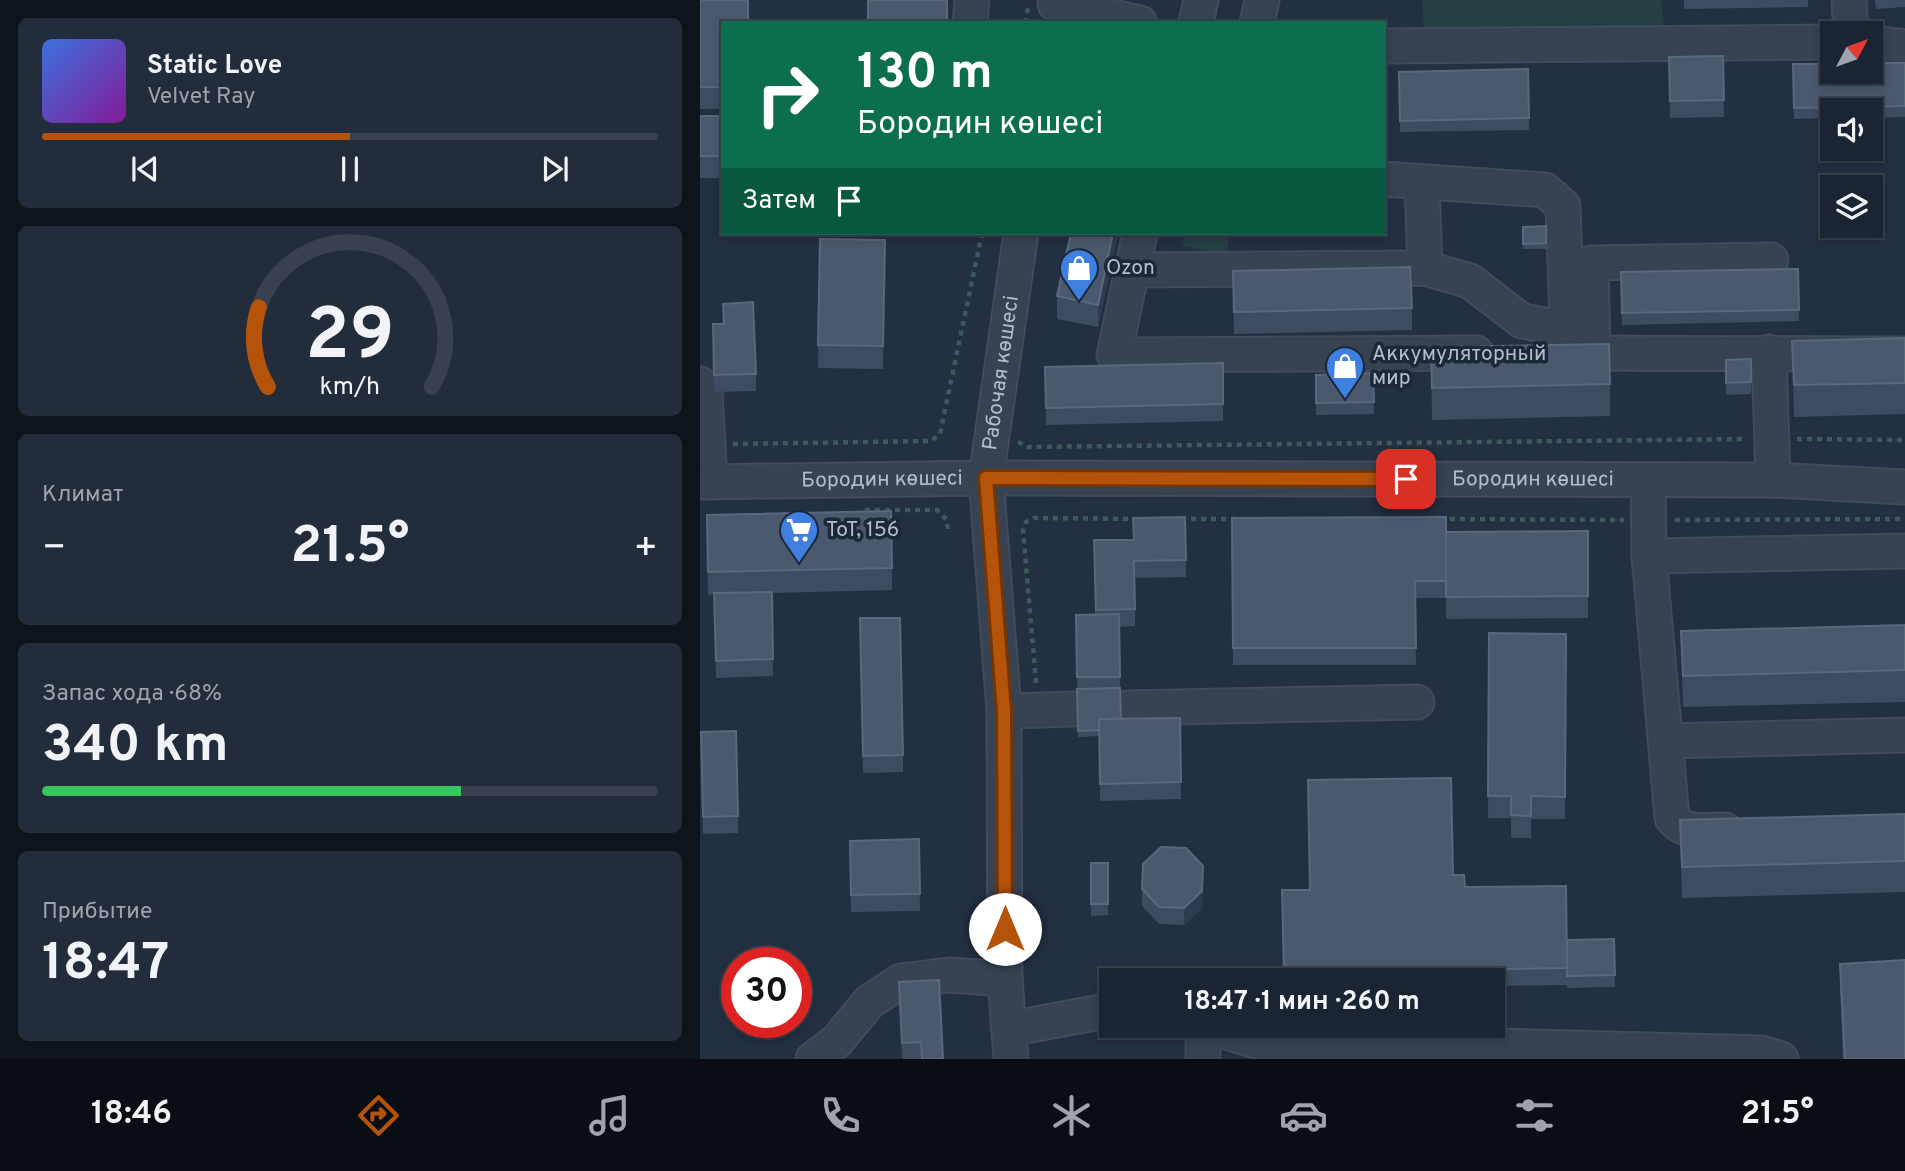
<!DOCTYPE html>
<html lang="ru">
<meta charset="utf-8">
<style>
:root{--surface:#1a2432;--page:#232c3a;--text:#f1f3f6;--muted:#9fa4ac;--line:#38414d;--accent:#b45309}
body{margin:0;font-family:Overpass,sans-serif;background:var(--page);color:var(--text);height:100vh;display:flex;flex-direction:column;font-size:26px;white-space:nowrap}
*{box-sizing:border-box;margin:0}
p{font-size:23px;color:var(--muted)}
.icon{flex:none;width:38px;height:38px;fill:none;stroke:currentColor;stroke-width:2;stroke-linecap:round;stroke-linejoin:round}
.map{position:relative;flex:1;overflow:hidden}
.drawer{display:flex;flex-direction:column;gap:18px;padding:18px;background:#0e141c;width:700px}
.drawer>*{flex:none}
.hud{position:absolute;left:21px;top:21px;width:665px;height:214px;border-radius:0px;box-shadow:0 4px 10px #0003,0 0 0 2px var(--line);background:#0b6e4f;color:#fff;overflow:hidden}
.needle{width:46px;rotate:49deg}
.controls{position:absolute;left:1120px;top:21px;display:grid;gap:14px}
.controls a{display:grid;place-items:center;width:63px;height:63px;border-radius:0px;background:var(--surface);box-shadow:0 4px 10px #0003,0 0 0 2px var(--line);font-size:35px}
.speed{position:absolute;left:21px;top:947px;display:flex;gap:14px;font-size:35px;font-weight:700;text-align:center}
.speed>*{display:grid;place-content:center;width:91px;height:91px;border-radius:50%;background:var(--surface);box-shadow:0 4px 10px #0003,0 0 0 2px var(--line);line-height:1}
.speed .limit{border:10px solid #d22;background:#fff;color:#111}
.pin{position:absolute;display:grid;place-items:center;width:60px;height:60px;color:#fff;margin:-30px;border-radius:14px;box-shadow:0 4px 10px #0006}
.me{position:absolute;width:77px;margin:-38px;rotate:0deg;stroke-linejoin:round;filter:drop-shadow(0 0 5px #0008)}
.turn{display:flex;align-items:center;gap:24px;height:147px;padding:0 21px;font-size:32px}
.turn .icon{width:91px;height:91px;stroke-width:2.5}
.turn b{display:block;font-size:49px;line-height:60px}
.then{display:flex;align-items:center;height:66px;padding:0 21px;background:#0003;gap:14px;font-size:26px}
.big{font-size:52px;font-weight:700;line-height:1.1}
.drawer .tile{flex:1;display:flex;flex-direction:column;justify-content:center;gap:10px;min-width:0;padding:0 24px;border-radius:10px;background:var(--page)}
.drawer .dial{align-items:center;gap:0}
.dial svg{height:182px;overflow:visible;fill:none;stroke:var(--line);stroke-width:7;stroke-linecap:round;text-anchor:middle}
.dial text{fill:var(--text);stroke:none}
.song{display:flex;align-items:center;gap:21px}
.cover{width:84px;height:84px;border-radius:10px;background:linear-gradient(135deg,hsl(220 70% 55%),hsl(290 70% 35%))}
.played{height:7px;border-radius:4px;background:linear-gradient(90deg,var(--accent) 50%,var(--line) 50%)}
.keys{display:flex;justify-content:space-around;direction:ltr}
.heat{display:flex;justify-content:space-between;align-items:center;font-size:38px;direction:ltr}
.charge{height:10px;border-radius:5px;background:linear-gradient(90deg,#34c759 68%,var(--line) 0)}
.trip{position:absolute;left:399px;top:968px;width:406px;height:70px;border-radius:0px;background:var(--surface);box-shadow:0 4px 10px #0003,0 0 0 2px var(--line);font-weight:700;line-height:70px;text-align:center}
.dock{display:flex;height:112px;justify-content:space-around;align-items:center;background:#0a0e14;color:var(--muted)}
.dock .icon{width:49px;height:49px}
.dock .on{color:var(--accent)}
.dock b{font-size:32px;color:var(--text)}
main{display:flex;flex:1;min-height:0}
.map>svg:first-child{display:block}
</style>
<main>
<section class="drawer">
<div class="tile">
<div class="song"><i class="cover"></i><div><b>Static Love</b><p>Velvet Ray</p></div></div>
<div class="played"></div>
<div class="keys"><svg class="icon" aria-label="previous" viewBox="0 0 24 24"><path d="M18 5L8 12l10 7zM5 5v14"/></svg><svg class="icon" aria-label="pause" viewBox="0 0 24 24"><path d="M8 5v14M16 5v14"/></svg><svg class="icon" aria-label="next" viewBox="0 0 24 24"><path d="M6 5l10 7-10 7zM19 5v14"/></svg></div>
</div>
<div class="tile dial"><svg viewBox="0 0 100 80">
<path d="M14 69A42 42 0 1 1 86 69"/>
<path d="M14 69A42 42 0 0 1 10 34" stroke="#b45309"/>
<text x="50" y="56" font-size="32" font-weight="700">29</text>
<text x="50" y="72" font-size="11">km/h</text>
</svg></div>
<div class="tile"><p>Климат</p>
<div class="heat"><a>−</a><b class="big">21.5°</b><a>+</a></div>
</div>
<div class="tile"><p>Запас хода · 68%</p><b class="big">340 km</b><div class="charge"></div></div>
<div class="tile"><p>Прибытие</p><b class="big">18:47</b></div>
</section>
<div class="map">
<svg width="1205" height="1059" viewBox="0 0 1205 1059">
<rect width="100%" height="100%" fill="#233042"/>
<g fill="#254043">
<path d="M722,0h239l3,26 -240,2z"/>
<path d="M484,233h46l-4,21 -44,-8z"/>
</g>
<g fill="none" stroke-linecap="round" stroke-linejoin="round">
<defs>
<g id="minor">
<path d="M1149,0l2,33"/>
<path d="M355,4l85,19"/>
<path d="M270,23l2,-23"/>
<path d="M496,23l5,-23"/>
<path d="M557,23l5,-23"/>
<path d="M1171,43l34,4"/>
<path d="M684,46l448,-4"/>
<path d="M684,179l161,11 18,16 5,145"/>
<path d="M722,182l3,86"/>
<path d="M440,233l-26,122 362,-2"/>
<path d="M432,270l293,-2 45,13 52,40 45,8"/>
<path d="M1069,352l4,128"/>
<path d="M865,353l340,1"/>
<path d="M893,353l-2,-90 180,-3"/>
<path d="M0,384l5,7 5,91"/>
<path d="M948,480l1,76 23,262c13,17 34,12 53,12"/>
<path id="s1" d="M0,482l286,-4 787,2 132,7"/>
<path d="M949,556l256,-5"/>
<path d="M427,708l290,-6"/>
<path d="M304,711l69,-2"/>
<path d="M966,741l239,-6"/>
<path d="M508,1026c40,12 85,31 127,26 16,-2 32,-6 48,-9l379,10 19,6"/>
<path d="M309,1029l102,-19"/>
<path d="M113,1059l24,-18 32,-39 32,-21 49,-6 55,4"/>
<path id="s2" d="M311,1059l-6,-80 -1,-268 -18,-233 35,-245"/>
<path d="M503,1059v-33"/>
</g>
</defs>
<use href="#minor" stroke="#414b5b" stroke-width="37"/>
<g stroke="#3e595b" stroke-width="4.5" stroke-dasharray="5 5" stroke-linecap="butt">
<path d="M325,23l3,-15"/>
<path d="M1097,439l108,1"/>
<path d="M318,442l10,5 719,-8"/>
<path d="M33,444l198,-3 9,-7 42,-201"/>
<path d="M165,510h72l10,10 1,14"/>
<path d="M481,519h55"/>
<path d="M740,519l184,1"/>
<path d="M975,520l230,-1"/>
<path d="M336,683l-13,-153 3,-8 8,-4 104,1"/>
</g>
<use href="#minor" stroke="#374252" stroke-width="33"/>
</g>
<g fill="#3d4c61">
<path d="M0,0l23,23v86h-23z"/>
<path d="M984,0h124v7l-124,2z"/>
<path d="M1175,0h30v7l-29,2z"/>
<path d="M1023,56l1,61 -54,1 -1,-61z"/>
<path d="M1205,63v54l-34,1v-8h-39v8l-38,1 -1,-55z"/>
<path d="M828,69l1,61 -129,2 -1,-60z"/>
<rect x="0" y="116" width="23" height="62"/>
<path d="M846,226v23h-23v-22z"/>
<path d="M371,233h47l-20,94 -41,-8v-23z"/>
<path d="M120,239l65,1 -2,129 -65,-1z"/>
<path d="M1098,269l1,52 -177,4 -1,-53z"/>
<path d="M533,271l179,37v22l-178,4z"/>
<path d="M23,304l33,70v17l-42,1 -1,-68h10z"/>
<path d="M1205,338v76l-111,3 -2,-76z"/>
<path d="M731,347l179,37v32l-178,4z"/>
<path d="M1051,359v35l-25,1v-35z"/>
<path d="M523,363v58l-177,4 -1,-58z"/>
<path d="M673,373l1,41 -58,1v-40z"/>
<path d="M485,517l1,60 -51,1v48l-16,1 2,92 59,-1 1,81 -81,2 -1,-65 -21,1 -2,-122 19,-1 -1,-74h39z"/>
<path d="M532,518l214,14 142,-1v87l-142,1v-21h-31l1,67h-183z"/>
<path d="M7,538l185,30v22l-120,3 1,83 -57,2 -2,-84 -6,1z"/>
<path d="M1205,625v77l-222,5 -2,-76z"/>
<path d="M789,633l77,1 -1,185h-34v19h-20v-20h-23z"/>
<path d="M160,635l43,120v17l-40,1z"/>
<path d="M1,749l37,67v17l-35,1z"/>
<path d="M1205,814v78l-223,6 -2,-78z"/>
<path d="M219,839l1,72 -69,1 -1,-71z"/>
<path d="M391,863h17v52l-17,1z"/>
<path d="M753,875l12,12 102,53 47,-1 1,48 -48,1v-3l-74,1v-6h-210l-1,-90h28z"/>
<path d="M503,883l-1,25 -18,17 -25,-1 -17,-18v-17z"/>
<path d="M1140,964l65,95h-62l-3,-73z"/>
<path d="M199,982l44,77h-41z"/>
</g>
<g fill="#2d3c50">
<path d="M413,233h5l-20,94v-22z"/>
<path d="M503,866l-1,42 -18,17v-17z"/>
</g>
<g fill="#4a596d" stroke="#5a687c" stroke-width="2">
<path d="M0,0h48v23h-25v64h-23z"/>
<rect x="168" y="0" width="79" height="23"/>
<path d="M1023,56l1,44 -54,1 -1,-44z"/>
<path d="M1171,63h34v43l-111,2 -1,-44h39v8h39z"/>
<path d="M828,69l1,49 -129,3 -1,-49z"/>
<rect x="0" y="116" width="23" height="40"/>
<path d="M846,226v17l-23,1v-17z"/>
<path d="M371,233h42l-15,72 -41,-9z"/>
<path d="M120,239l65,1 -2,106 -65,-1z"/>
<path d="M710,267l2,41 -178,4 -1,-41z"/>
<path d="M1098,269l1,41 -177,3 -1,-41z"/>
<path d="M53,302l3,72 -42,1 -1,-51h11l-1,-20z"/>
<path d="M1205,338v45l-111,2 -2,-44z"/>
<path d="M909,344l1,40 -178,4 -1,-41z"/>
<path d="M1051,359v23l-25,1v-23z"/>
<path d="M523,363v41l-177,4 -1,-41z"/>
<path d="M673,373l1,29 -58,1v-28z"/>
<path d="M191,511l1,57 -184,4 -1,-57z"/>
<path d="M485,517l1,43 -52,1 1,48 -39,1 -2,-70h40l-1,-22z"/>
<path d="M746,517v64h-31l1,67h-183l-1,-130z"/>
<path d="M888,531v65l-142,1v-65z"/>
<path d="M72,592l1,67 -57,2 -2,-68z"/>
<path d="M419,614l1,63h-43l-1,-62z"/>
<path d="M160,618h40l3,137 -40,1z"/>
<path d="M1205,625v45l-222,6 -2,-45z"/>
<path d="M789,633l77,1 -1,163 -34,-1v20l-20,-1v-19h-23z"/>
<path d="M420,688l1,31h-22v11l-21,1 -1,-42z"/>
<path d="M480,718l1,64 -81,2 -1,-65z"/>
<path d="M36,731l2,85 -35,1 -2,-85z"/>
<path d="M751,778l2,97h11l1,12 101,-1 1,82 -283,5 -2,-83h28l-2,-110z"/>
<path d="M1205,814v47l-223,6 -2,-47z"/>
<path d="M219,839l1,55 -69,1 -1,-54z"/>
<path d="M461,847l25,1 17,18 -1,25 -18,17 -25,-1 -17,-18 1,-25z"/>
<rect x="391" y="863" width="17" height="41"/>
<path d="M914,939l1,36 -48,1v-36z"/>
<path d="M1205,960v99h-60l-5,-95z"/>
<path d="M239,980l4,79h-21l-1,-17 -19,1 -3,-61z"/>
</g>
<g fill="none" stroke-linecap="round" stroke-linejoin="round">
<defs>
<path id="route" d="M305,929l-1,-218 -18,-233 420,1"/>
</defs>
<use href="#route" stroke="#753606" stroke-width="18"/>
<use href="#route" stroke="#b45309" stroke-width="12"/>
</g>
<defs>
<symbol id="shop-pin" viewBox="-11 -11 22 30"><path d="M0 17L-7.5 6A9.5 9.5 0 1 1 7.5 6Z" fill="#3f7fe0" stroke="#1c2737"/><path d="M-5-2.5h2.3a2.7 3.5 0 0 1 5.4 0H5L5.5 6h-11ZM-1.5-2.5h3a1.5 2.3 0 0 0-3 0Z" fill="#fff"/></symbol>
<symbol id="supermarket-pin" viewBox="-11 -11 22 30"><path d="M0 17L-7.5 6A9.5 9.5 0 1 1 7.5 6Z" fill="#3f7fe0" stroke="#1c2737"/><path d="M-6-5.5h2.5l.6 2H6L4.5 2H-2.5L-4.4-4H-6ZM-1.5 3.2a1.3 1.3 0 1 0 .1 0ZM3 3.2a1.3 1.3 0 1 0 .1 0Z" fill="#fff"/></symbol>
</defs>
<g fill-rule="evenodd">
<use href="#shop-pin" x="357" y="246" width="44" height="60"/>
<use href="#shop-pin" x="623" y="344" width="44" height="60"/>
<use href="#supermarket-pin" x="77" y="508" width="44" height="60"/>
</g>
<g text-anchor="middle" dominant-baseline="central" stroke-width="7" stroke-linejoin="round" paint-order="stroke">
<g font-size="21" fill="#b4bdcc" stroke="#1c2737" text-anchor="start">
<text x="406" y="268">Ozon</text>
<text x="672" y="354">Аккумуляторный<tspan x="672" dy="24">мир</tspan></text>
<text x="126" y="530">ТоТ, 156</text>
</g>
<g font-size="21" fill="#b4bdcc" stroke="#1c2737">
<text stroke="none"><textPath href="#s2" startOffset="688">Рабочая көшесі</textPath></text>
<text stroke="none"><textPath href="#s1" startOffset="182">Бородин көшесі</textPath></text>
<text stroke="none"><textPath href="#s1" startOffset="833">Бородин көшесі</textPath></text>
</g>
</g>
</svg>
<div class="controls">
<a><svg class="needle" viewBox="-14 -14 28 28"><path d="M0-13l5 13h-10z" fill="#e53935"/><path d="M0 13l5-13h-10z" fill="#9fa4ac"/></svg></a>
<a><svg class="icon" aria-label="sound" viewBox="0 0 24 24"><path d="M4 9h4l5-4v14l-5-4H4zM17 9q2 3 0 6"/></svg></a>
<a><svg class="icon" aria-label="layers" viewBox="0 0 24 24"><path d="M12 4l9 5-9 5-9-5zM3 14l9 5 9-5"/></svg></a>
</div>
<div class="speed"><div class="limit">30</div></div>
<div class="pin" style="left:706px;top:479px;background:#d93025"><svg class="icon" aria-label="arrive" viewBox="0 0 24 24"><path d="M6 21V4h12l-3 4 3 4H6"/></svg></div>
<svg class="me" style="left:305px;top:929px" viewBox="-20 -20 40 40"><circle r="19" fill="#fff"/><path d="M0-13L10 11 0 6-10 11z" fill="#b45309"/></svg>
<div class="trip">18:47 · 1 мин · 260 m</div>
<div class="hud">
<div class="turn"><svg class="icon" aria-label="right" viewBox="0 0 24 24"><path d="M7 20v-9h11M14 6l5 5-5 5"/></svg><div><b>130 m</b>Бородин көшесі</div></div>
<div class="then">Затем<svg class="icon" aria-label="arrive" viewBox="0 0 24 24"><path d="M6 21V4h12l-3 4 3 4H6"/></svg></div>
</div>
</div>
</main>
<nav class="dock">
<b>18:46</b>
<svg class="icon on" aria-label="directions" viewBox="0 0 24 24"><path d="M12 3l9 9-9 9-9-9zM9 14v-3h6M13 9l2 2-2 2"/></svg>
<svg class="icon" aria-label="music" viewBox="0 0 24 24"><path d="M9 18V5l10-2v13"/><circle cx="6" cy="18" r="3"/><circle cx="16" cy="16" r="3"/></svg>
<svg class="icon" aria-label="phone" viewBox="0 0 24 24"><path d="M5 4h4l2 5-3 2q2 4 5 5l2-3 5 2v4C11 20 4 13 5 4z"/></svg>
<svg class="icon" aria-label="climate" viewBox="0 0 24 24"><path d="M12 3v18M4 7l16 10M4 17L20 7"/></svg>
<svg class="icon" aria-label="car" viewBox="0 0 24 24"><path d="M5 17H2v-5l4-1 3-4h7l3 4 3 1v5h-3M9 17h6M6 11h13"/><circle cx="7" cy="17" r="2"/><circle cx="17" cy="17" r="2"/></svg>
<svg class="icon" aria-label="filters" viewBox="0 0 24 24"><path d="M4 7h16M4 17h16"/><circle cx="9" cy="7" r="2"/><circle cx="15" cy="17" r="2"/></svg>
<b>21.5°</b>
</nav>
